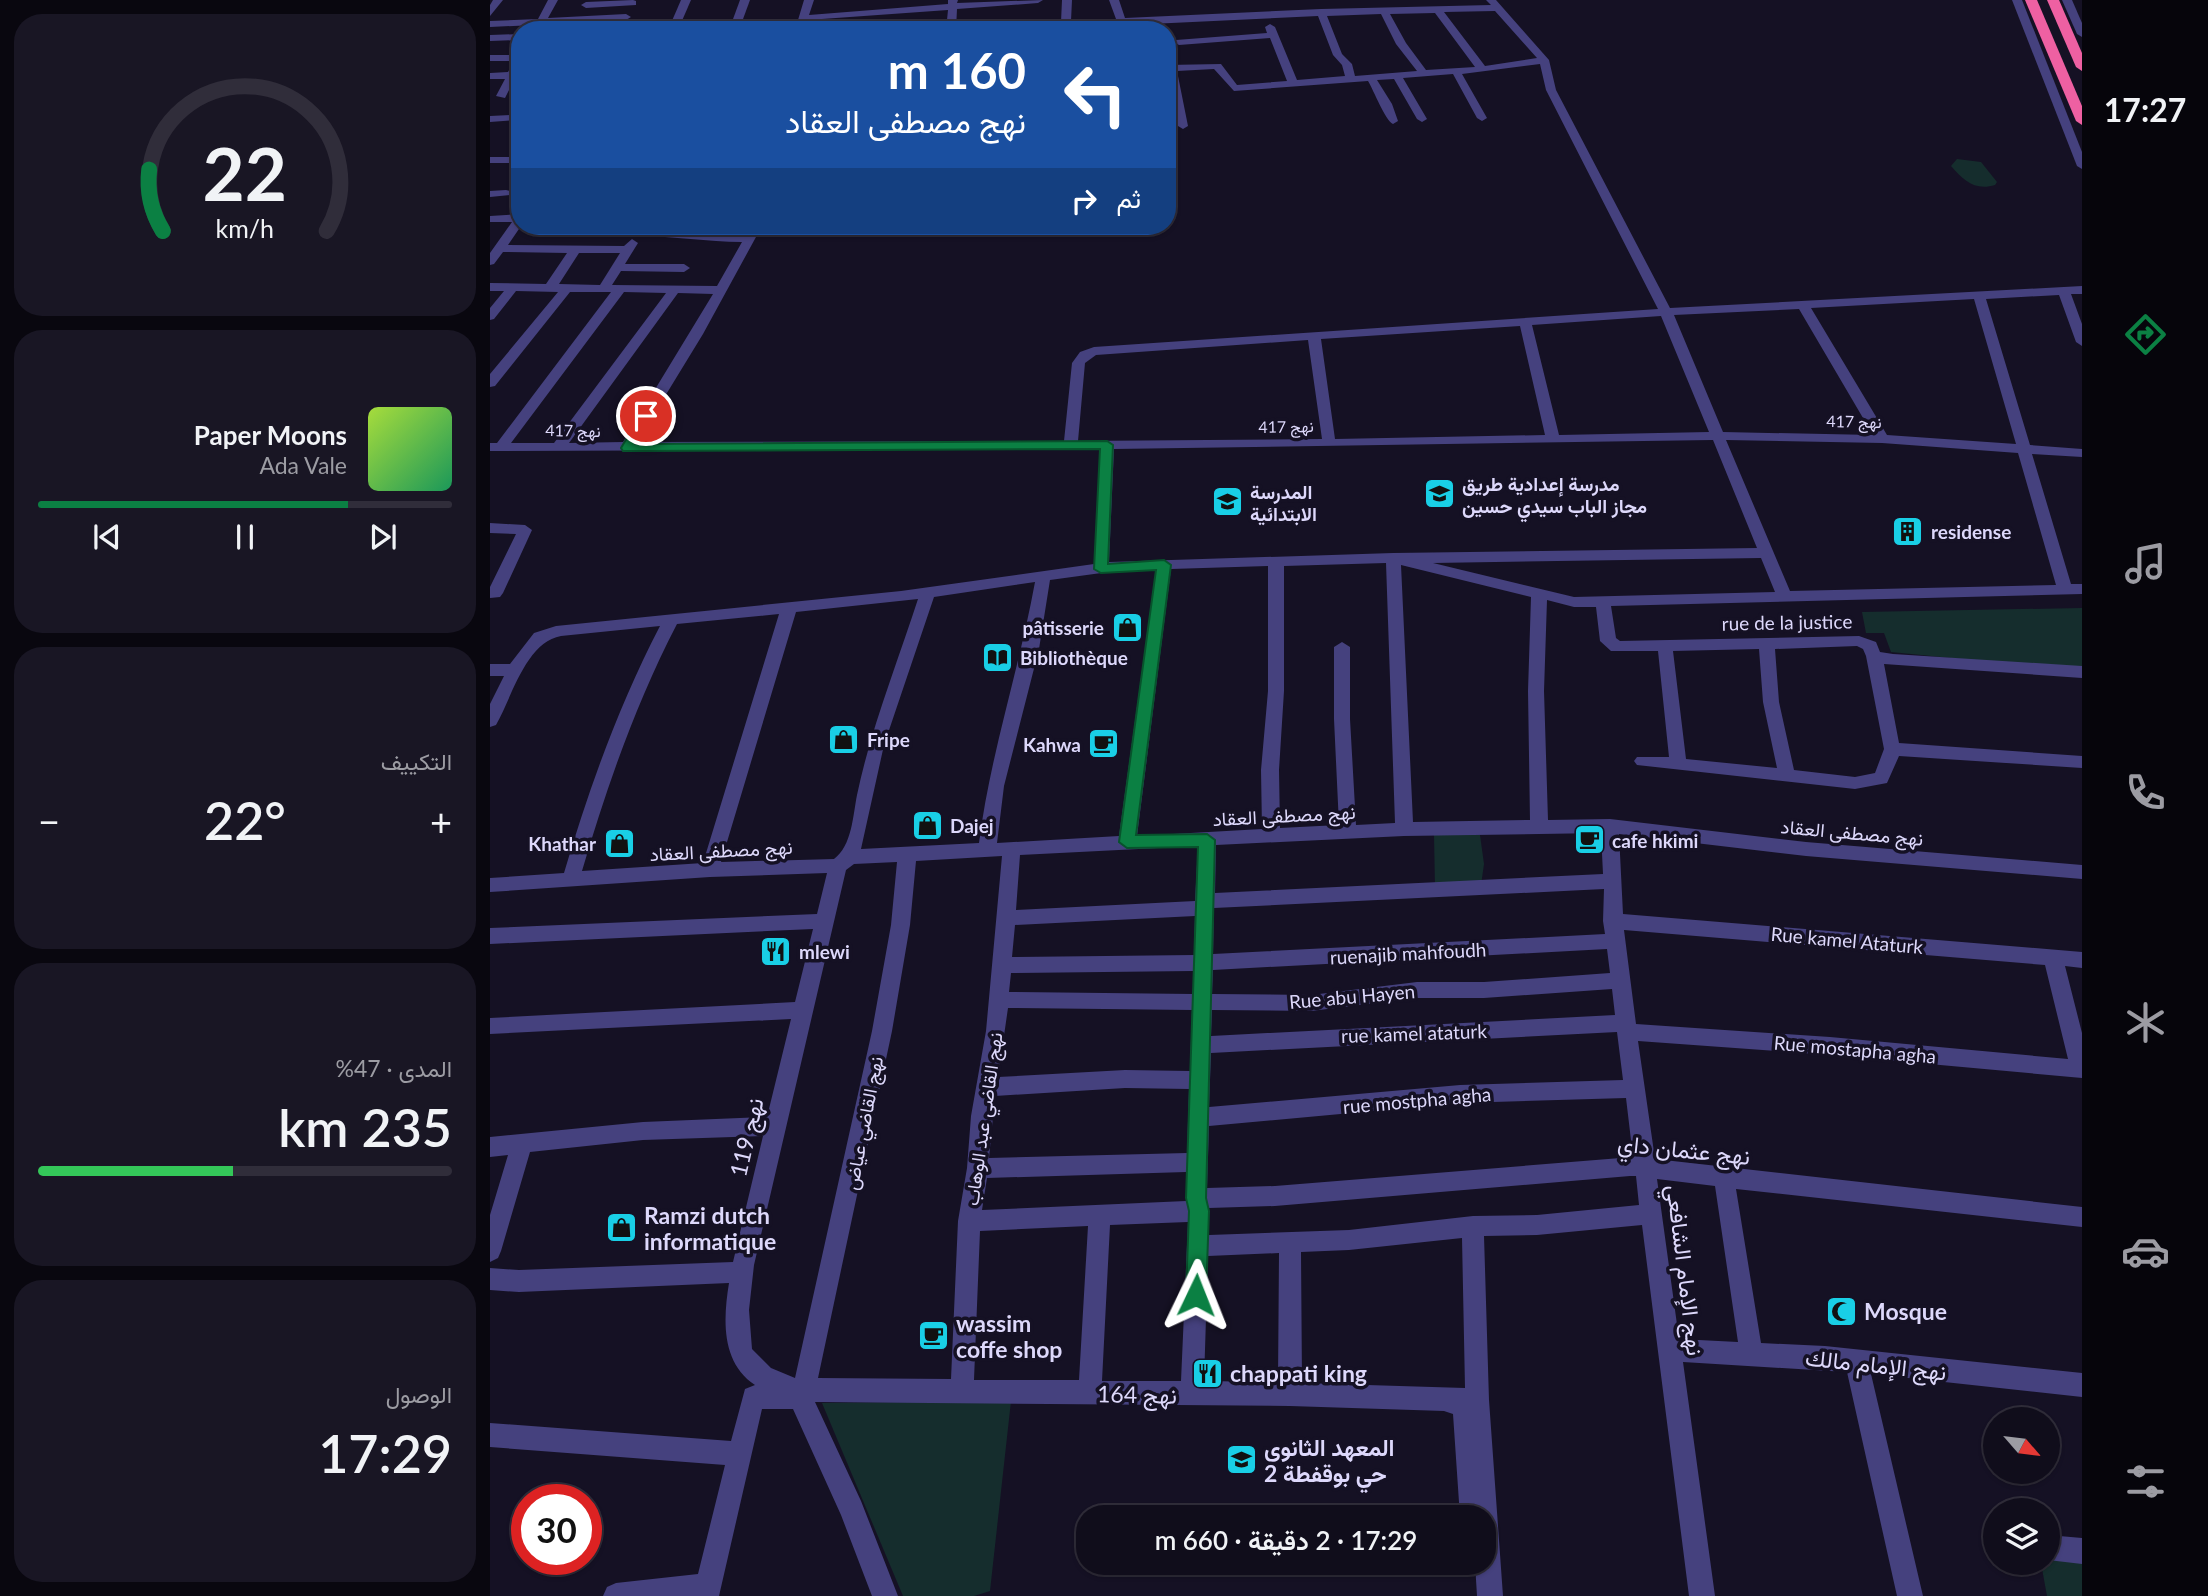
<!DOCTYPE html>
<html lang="ar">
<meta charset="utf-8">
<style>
:root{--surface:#100d1b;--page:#191624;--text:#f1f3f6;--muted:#9c9ca3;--line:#302d3a;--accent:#0b8043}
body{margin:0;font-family:Lato,Vazirmatn,sans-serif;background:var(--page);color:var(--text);direction:rtl;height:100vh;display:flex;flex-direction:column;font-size:26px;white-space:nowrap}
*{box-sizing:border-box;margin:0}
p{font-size:23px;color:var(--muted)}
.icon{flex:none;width:38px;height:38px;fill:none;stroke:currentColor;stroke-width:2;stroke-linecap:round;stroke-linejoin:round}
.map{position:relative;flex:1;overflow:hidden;direction:ltr}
.sheet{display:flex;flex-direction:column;gap:14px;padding:14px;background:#09070f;width:490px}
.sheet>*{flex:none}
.banner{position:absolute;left:21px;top:21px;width:665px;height:214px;border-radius:28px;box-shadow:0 2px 5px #0004,0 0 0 2px var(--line);direction:rtl;background:#1a4fa0;color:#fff;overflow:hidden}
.needle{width:46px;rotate:118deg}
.controls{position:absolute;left:1493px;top:1407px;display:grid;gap:14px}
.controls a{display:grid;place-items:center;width:77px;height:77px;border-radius:50%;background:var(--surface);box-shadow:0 2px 5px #0004,0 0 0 2px var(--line);font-size:35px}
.speed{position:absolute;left:21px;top:1484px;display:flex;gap:14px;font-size:35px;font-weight:700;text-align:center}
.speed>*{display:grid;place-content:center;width:91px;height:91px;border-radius:50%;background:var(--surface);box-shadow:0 2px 5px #0004,0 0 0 2px var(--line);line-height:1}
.speed .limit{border:10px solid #d22;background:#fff;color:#111}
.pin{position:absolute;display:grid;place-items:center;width:60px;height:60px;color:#fff;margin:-30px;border:4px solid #fff;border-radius:50%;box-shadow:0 2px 7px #0007}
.me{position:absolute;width:77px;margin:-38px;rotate:2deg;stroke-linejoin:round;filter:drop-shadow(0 0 5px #0008)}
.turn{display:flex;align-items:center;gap:24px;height:147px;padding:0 35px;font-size:32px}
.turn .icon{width:91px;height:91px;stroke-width:2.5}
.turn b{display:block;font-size:49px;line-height:60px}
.then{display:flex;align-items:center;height:66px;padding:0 35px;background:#0003;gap:14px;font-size:26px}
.big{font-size:52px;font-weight:600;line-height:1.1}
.sheet .widget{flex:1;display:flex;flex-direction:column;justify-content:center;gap:10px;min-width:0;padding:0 24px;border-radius:28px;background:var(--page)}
.sheet .dial{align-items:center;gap:0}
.dial svg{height:182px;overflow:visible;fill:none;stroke:var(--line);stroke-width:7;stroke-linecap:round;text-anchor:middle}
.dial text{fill:var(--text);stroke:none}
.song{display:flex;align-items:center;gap:21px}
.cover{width:84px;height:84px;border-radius:10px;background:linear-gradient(135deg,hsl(80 70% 55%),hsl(150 70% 35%))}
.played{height:7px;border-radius:4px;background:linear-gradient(90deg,var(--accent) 75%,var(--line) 75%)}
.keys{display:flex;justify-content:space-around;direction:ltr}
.heat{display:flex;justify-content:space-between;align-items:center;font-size:38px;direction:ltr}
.charge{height:10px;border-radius:5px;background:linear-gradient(90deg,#34c759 47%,var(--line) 0)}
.trip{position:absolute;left:586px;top:1505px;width:420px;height:70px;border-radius:28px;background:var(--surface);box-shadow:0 2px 5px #0004,0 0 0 2px var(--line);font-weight:600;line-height:70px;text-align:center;direction:rtl}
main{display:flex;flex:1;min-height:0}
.tab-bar{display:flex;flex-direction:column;width:126px;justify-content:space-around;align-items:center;background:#06050b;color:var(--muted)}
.tab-bar .icon{width:49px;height:49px}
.tab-bar .current{color:var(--accent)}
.tab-bar b{font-size:32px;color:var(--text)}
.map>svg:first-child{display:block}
</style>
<main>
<nav class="tab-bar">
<b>17:27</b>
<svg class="icon current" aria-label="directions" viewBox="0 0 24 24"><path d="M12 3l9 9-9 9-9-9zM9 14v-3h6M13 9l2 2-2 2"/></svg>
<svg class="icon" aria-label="music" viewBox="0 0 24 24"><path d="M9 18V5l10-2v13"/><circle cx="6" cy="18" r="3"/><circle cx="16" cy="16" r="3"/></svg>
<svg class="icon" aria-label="phone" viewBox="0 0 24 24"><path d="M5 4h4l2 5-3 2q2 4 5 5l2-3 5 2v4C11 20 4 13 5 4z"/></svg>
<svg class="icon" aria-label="climate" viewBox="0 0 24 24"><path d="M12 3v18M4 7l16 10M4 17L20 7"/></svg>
<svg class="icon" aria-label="car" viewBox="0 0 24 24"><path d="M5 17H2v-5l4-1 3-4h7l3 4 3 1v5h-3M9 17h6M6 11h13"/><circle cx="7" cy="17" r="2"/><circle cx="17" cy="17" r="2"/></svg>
<svg class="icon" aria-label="filters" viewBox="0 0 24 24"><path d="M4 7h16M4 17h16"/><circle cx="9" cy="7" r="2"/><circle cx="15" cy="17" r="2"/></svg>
</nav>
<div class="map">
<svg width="1592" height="1596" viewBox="0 0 1592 1596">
<rect width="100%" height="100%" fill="#151124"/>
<g fill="#152d2d">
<path d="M1467,159l24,3 16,20 -2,3c-20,6 -31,-4 -44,-19z"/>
<path d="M1592,608v63l-191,-19 -7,-19h-18l-4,-21z"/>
<path d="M944,835h46l4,29 -3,21 -46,3z"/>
<path d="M521,1401l-21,190 -16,5h-71l-81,-193z"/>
<path d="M1558,1556l34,3v37h-35l-6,-33h7z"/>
</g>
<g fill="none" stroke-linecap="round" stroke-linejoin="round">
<g fill="#45417e" fill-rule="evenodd">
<path d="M3,0h10l-13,16v-11z"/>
<path d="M58,0h10l-10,18 78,-4 5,3 -5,3 -82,4 -6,6 -3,-1v-4l-45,2v-6l48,-2z"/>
<path d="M143,0l3,1v4l-50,3 -5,-3 5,-3z"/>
<path d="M191,0h10l-13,30h-10z"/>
<path d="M250,0h10l-11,30h-10z"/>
<path d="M314,0h10l-5,15 139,-11v-4h10l-1,3 86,-3 -5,3 -81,6 -1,21h-10l2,-20 -140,10 -3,10h-10z"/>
<path d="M572,0h10l-1,21 45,-2 -7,-19h10l6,18 196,-9 170,-4 -5,-5h10l53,60 7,30 114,218 412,-22v8h-11l11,30v22l-6,-4 -17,-47 -73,4 44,146 52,4v8l-50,-3 39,130h11v10l-471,12 5,32 4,3 239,-5 17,6 4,10 13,2 189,12v12l-198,-14 15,79 183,13v12l-183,-12 -12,27 -32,6 -218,-24 -3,-4 3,-4h32l-11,-106h-47l-11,-10 -4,-34h-22l-27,-7 -3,91 4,129 62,-1 196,23 276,23v14l-276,-23 -187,-22 4,80 459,38v16l-17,-2 17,67v45l-252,-23 -192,-14 17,118 427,48v20l-346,-38 25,154 64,3 257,27v24l-211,-23 52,222h-26l-50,-224 -164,-10 32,234h-26l-47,-371 -105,10 -53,1 5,164 14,196h-26l-2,-33h9v-46h-24l-7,-103 -9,-3 -154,-5 -475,-4 46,99 37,95h-26l-31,-81 -48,-106h-31l-43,187h-116l4,-9 9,-4 82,-9 27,-109 -235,-18v-24l241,18 14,-52 10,-4c-34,-23 -32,-65 -26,-102l-210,9 -29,-2v-22l29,2 214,-8 30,-126 -120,4 -113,12 -29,99 -3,7 -8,4v-47l18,-60 -18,2v-20l153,-15 124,-5 24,-98 -301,15v-16l305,-16 18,-73 -323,15v-16l327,-14 10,-41 -117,4 -220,15v-14l74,-5c25,-85 55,-168 96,-247l-99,10c-35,6 -49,61 -65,89l-6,2v-23l14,-28h-14v-12h20l24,-31 22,-7 345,-35 193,-27 6,-115 -610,2v-8h7l114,-151h-41l-75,94 -5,1v-13l68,-82 -42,-1 -22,28 -4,1v-12l14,-17h-14v-8l56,1 21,-31 -64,-1 -9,12 -4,1v-12l22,-31h-22v-6l30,-2 1,12 -13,19 116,1 8,-7 6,4 -13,21h59l6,4 -6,4 -63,-1 -9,14 105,1 25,-44c-35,0 -68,-6 -103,-6l-4,-2v-4l56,-1 13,5h42l4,-8h12l-59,108 -66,108 427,-1 8,-78 8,-11 14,-5 564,-38 -112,-219 -6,-26 -78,10 25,44 -5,3 -5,-3 -24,-44 -50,4 24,41 -5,3 -5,-3 -23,-40 -17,1 15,24 6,17 -5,3c-8,-4 -19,-33 -25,-43l-134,10 -20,-22 -37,2 11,55 -5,3 -5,-3 -11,-61 54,-1 16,21 50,-4 -17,-43 -91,7 -5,-3 2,-2 91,-7 -2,-6 5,-3 5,3 22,53 48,-4 -3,-11 -9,-10 -15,-39 -295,14h-61l5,-3 94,-5zM1005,11l42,47 -52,8 -41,-54zM945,13l40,54 -49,3 -20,-27 -16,-29zM891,14l15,30 21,27 -62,5 -3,-12 -10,-10 -15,-38zM89,253h41l-20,32 -41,-1zM134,292l42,1 -112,150h-43zM188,293l35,1 -90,148 -54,1zM1484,299l42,145 -129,-9 -76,-127zM1309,309l74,126 -150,-3 -49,-117zM1171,316l48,116 -150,3 -27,-110zM1030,326l25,109 -210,4 -14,-100zM818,340l14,99 -244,2 7,-78 11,-8zM1223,440l44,108 -364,5 -284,9 5,-113zM1236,440l156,3 136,10 38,132 -266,6zM1271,558l14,34 -201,5 -141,-34zM896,563l9,260 -39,2 -6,-106v-72l-8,-5 -8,5v72l5,106 -59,3 -1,-58 5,-79v-125zM911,565l130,32 -3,94 2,129 -117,2zM778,566v125l-7,79 1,59 -125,7 34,-267zM666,570l-37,266 -122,7 7,-57 35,-137 11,-69 66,-9zM545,582c-16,88 -45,173 -56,261l-118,6 23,-104 50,-148zM428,599c-21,65 -47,129 -61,196 -4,20 -5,51 -23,64l-113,3 75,-250zM289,614l-76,249 -121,8c25,-85 54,-168 95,-247zM1367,646l6,3 3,7 18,93 -9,24 -20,4 -61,-7 -15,-68 -4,-53zM1269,649l4,53 14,66 -91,-9 -13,-108zM1111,833l2,41 -388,19 1,-48 188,-9zM708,846l-3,55 -179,9 4,-55zM512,856l-16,175 -15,85 -4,52 -9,53 -7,158 -133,-1 74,-347 18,-106 6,-64zM407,862l-6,63 -19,106 -77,347 -24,-10 -19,-19 -3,-39 5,-45 92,-395 8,-6zM1114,889l-1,32 2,13 -392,20 1,-46zM705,916l-1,39 -182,2 3,-32zM1134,930l421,35 23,94 -238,-22 -194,-13zM1117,949l3,24 -126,9h-67l-106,13 -99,-1 1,-24zM703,971v23l-184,-2 2,-19zM1122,989l3,26 -404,21 1,-26 99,1 106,-13h67zM518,1008l184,2 -2,61 -65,-1 -127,7zM1127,1032l6,48 -163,5 -251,22 2,-54zM635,1088l64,1 -2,64 -198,5 6,-62zM1136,1098l7,59 -358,29 -68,2 2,-62 251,-23zM696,1172v29l-204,9 5,-32zM1140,1176h6l3,29 -102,10 -64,1 -124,14 -140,5v-27l66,-2zM1167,1179l58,7 23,156 -59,-3zM698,1222l-7,159h-79l8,-156zM598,1226l-9,154h-105l6,-149zM972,1238l3,150 -163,-5 -1,-131 48,-2zM789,1253l-1,129 -74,-1 4,-125z"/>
<path d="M1522,0h10l60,152v17l-5,-3z"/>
<path d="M1572,0h10l10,23v14l-5,-3z"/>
<path d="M30,34v6l-30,1v-6z"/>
<path d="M0,55h30v23h-5l-10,20 -9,-2 9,-17h-15v-6l18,-1 6,-11h-24z"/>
<path d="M22,115l4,1v4l-26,2v-6z"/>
<rect x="0" y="157" width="30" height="6"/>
<path d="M16,190l4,1v4l-20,2v-6z"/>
<path d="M0,523l35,2 7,5 -29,63 -3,4 -10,1v-11l26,-53 -26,-1z"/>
<path d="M1558,1535l34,3v26l-34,-4z"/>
</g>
<g fill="#ee60a2" fill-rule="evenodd">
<path d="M1535,0h12l45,106v19l-6,-4z"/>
<path d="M1557,0h12l23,53v18l-6,-4z"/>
</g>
</g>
<path fill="#0b8043" stroke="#07532c" stroke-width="2" d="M156,412l6,4 -16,28 471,-3 6,4 -5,119 56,-4 7,5 -35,270 71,-1 8,6 -9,358 3,13 -3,84 -3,7 -7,3 -7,-3 -3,-7 3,-84 -3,-13c5,-117 7,-234 12,-351l-71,1 -8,-6 37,-272 -55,3 -7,-4 6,-120 -477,2 -2,-3 19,-32z"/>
<defs>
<symbol id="school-square" viewBox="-11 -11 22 22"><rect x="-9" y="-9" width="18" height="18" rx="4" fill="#19cfe6" stroke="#151124"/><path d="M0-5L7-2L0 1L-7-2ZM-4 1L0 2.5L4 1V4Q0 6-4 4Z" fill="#111"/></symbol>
<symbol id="building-square" viewBox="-11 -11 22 22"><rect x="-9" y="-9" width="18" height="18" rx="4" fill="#19cfe6" stroke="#151124"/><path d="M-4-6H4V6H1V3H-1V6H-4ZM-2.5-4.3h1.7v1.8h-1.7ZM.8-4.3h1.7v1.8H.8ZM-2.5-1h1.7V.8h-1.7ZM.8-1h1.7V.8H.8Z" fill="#111"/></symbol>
<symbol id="shop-square" viewBox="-11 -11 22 22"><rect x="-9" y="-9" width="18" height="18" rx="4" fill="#19cfe6" stroke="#151124"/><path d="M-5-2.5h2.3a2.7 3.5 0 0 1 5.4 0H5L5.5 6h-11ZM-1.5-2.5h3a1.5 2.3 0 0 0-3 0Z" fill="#111"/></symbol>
<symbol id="library-square" viewBox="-11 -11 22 22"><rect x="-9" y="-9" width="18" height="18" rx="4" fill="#19cfe6" stroke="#151124"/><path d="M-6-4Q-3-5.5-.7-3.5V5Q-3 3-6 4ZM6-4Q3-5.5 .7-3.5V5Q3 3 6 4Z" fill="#111"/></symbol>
<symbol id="cafe-square" viewBox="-11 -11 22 22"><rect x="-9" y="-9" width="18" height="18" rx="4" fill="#19cfe6" stroke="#151124"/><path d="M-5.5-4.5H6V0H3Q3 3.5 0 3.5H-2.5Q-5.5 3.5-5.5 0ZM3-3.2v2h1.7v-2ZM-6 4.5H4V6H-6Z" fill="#111"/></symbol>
<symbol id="restaurant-square" viewBox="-11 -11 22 22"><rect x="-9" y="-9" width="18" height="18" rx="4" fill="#19cfe6" stroke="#151124"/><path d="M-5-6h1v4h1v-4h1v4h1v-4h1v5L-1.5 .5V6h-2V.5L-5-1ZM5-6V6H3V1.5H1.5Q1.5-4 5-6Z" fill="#111"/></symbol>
<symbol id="mosque-square" viewBox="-11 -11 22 22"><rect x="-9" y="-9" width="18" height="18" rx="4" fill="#19cfe6" stroke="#151124"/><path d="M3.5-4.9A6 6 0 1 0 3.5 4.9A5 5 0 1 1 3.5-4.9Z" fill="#111"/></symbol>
</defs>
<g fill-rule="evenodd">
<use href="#school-square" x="932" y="476" width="35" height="35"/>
<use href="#school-square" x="720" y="484" width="35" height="35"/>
<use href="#building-square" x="1400" y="514" width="35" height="35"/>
<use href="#shop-square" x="620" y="610" width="35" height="35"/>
<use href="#library-square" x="490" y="640" width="35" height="35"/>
<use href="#shop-square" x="336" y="722" width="35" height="35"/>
<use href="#cafe-square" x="596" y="726" width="35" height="35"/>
<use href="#shop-square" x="420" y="808" width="35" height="35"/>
<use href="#cafe-square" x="1082" y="822" width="35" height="35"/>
<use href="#shop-square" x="112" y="826" width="35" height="35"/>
<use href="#restaurant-square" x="268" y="934" width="35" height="35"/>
<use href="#shop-square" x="114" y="1210" width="35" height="35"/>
<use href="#mosque-square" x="1334" y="1294" width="35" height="35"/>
<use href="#cafe-square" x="426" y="1318" width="35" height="35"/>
<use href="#restaurant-square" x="700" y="1356" width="35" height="35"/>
<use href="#school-square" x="734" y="1442" width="35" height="35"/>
</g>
<g text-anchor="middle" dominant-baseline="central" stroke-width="7" stroke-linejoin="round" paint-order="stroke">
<g font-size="16" fill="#ddd8fb" stroke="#151124">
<text transform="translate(1364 421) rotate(1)">نهج 417</text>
<text transform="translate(796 426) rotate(-1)">نهج 417</text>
<text transform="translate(83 430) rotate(1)">نهج 417</text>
</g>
<g font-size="19" font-weight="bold" fill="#ddd8fb" stroke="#151124" text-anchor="start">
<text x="972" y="483">مدرسة إعدادية طريق<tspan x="972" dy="22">مجاز الباب سيدي حسين</tspan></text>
<text x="760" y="491">المدرسة<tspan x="760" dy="22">الابتدائية</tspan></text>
<text x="1441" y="531">residense</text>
<text x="614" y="627" text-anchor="end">pâtisserie</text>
<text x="530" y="657">Bibliothèque</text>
<text x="377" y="739">Fripe</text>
<text x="591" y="744" text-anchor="end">Kahwa</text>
<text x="460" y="825">Dajej</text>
<text x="1122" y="840">cafe hkimi</text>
<text x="106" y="843" text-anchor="end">Khathar</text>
<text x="309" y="951">mlewi</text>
</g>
<g font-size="19" fill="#ddd8fb" stroke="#151124">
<text transform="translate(1297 622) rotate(-1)">rue de la justice</text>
<text transform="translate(794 815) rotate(-3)">نهج مصطفى العقاد</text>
<text transform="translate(1362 832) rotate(5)">نهج مصطفى العقاد</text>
<text transform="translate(231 850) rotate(-3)">نهج مصطفى العقاد</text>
<text transform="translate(1357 940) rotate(5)">Rue kamel Ataturk</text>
<text transform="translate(918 953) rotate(-3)">ruenajib mahfoudh</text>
<text transform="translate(862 996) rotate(-5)">Rue abu Hayen</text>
<text transform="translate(924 1033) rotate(-2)">rue kamel ataturk</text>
<text transform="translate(1365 1049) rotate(5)">Rue mostapha agha</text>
<text transform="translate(927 1100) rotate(-5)">rue mostpha agha</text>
<text transform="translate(493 1119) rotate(-82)">نهج القاضي عبد الوهاب</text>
<text transform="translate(373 1123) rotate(-79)">نهج القاضي عياض</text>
</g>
<g font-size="23" fill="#ddd8fb" stroke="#151124">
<text transform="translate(256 1137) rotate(-77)">نهج 119</text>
<text transform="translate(1194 1149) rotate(6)">نهج عثمان داي</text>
<text transform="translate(1196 1270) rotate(83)">نهج الإمام الشافعي</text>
<text transform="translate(1386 1364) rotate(6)">نهج الإمام مالك</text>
<text transform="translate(647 1394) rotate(1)">نهج 164</text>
</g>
<g font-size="23" font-weight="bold" fill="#ddd8fb" stroke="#151124" text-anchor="start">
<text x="154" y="1215">Ramzi dutch<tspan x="154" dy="26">informatique</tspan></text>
<text x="1374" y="1311">Mosque</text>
<text x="466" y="1323">wassim<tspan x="466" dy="26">coffe shop</tspan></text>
<text x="740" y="1373">chappati king</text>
<text x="774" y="1447">المعهد الثانوي<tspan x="774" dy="26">حي بوقفطة 2</tspan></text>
</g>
</g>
</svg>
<div class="controls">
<a><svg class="needle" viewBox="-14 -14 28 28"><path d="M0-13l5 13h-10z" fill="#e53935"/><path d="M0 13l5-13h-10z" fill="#9c9ca3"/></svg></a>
<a><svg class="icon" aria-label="layers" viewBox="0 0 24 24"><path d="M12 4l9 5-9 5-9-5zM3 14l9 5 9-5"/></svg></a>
</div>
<div class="speed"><div class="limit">30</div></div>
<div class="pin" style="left:156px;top:416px;background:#d93025"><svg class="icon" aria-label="arrive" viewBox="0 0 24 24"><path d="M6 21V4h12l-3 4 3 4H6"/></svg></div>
<svg class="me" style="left:706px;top:1295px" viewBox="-20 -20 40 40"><path d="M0-17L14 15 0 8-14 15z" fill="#0b8043" stroke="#fff" stroke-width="4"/></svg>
<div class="trip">17:29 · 2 دقيقة · 660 m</div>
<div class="banner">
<div class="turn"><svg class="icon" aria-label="left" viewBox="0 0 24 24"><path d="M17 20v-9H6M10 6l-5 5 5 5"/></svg><div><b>160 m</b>نهج مصطفى العقاد</div></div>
<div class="then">ثم<svg class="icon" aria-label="right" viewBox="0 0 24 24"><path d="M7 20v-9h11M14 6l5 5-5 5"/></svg></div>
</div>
</div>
<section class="sheet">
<div class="widget dial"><svg viewBox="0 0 100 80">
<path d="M14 69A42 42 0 1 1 86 69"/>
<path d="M14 69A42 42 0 0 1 8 42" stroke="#0b8043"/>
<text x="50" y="56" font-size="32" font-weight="700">22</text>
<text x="50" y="72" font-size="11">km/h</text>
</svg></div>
<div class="widget">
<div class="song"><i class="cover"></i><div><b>Paper Moons</b><p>Ada Vale</p></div></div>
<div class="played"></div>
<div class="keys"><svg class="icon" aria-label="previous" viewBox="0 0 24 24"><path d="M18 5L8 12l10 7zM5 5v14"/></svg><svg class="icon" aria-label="pause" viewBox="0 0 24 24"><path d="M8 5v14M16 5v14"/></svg><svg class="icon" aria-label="next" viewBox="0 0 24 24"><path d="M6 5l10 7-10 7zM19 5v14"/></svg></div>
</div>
<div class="widget"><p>التكييف</p>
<div class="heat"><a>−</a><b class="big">22°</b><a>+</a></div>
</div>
<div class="widget"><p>المدى · 47%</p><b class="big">235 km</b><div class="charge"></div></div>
<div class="widget"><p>الوصول</p><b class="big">17:29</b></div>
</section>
</main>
